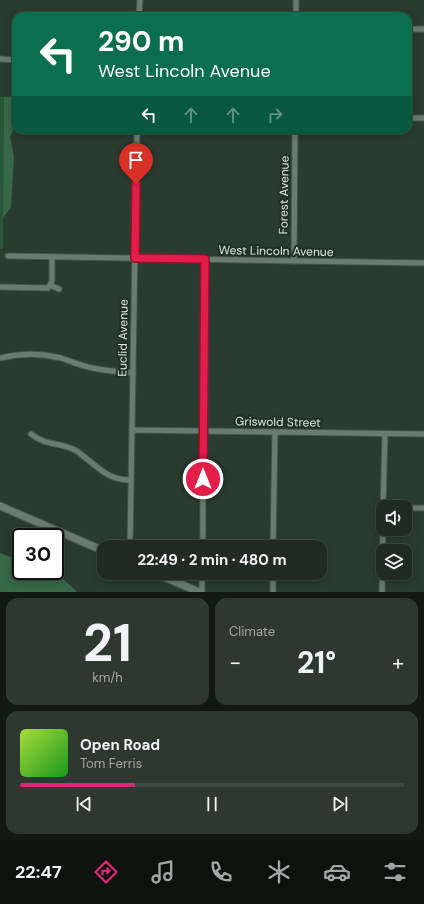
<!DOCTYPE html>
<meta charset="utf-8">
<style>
:root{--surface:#202c23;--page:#2d3830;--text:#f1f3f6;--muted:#a2a7a6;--line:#3d4841;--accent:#db2777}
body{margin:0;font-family:"DM Sans",sans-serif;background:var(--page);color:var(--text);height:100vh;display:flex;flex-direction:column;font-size:15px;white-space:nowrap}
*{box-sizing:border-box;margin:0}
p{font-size:13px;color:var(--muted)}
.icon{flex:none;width:22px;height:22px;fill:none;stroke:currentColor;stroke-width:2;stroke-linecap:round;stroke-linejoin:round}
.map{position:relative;height:592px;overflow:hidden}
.side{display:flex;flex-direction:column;gap:6px;padding:6px;background:#121813;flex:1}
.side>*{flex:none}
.banner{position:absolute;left:12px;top:12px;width:400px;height:122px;border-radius:12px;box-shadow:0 2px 10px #0003,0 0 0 1px var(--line);background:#0b6e4f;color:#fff;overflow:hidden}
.fabs{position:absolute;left:376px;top:500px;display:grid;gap:8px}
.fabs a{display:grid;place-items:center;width:36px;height:36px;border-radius:8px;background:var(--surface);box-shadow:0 2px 10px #0003,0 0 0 1px var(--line);font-size:20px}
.speed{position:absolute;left:12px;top:528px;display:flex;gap:8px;font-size:20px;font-weight:700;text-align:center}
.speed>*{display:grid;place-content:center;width:52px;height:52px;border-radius:50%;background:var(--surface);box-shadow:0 2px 10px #0003,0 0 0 1px var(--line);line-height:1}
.speed .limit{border:2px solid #111;border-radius:6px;background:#fff;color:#111}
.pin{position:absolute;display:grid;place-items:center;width:34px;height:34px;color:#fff;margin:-41px -17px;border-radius:50% 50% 50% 0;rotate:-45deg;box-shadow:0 0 4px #0007}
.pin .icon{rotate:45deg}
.me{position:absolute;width:44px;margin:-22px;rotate:0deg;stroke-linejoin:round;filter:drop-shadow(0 0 3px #0008)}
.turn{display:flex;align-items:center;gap:14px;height:84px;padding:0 20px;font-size:18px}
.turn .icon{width:52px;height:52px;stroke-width:2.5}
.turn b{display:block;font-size:28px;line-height:34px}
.lanes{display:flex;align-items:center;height:38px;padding:0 20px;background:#0003;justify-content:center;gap:20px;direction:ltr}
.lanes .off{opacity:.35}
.big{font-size:30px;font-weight:700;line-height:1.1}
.side .widget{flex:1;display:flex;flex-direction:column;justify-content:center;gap:6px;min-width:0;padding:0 14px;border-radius:12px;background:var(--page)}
.side .dial{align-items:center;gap:0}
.dial b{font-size:52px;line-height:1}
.song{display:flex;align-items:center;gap:12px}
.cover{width:48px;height:48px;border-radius:6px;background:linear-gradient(135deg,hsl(80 70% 55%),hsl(120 70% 35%))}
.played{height:4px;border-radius:2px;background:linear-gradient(90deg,var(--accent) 30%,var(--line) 30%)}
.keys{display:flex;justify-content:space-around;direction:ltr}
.heat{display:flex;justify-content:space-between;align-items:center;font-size:22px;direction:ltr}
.side .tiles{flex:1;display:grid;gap:6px;grid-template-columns:1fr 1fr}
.widget:last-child{grid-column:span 2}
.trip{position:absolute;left:97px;top:540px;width:230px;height:40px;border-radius:12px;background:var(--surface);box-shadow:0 2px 10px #0003,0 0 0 1px var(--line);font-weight:700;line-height:40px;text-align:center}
.dock{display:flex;height:64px;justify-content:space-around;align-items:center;background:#0d120e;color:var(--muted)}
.dock .icon{width:28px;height:28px}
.dock .on{color:var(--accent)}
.dock b{font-size:18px;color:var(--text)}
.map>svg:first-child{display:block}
</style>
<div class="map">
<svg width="424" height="592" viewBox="0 0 424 592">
<rect width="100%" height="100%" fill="#2a3b2f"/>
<path fill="#265737" d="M0,97h4l-1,152h-3z"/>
<g fill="#376847">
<path d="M16,96v27l-6,14 4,19 -3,51 -8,11 1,-121z"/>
<path d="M0,553l21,8v10h24l16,6 16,15h-77z"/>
</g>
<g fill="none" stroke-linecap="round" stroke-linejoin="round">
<defs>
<g id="minor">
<path d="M139,16l1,-16"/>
<path d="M296,16v-16"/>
<path d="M408,29h16"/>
<path d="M0,59l16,1"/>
<path d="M408,118h16"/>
<path d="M8,256l416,7"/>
<path d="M294,261l1,-131"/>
<path d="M50,285l9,4"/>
<path d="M0,287l48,1 2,-3 2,-4v-24"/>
<path d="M0,358c20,-5 41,-5 61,0 11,4 21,8 32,10 13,3 26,4 40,5"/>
<path d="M132,430l292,4"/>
<path d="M31,434c15,12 28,8 44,16 4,2 8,6 12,9 15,12 23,21 44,21"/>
<path d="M383,507l2,-73"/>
<path d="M405,508h19"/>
<path d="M130,547l7,-417"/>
<path d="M203,547c-1,-96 2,-192 2,-288"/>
<path d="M273,547l2,-115"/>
<path d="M202,592v-19"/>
<path d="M273,592v-19"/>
<path d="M382,592l1,-69"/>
</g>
<g id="secondary">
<path d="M0,506l104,45"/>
<path d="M155,573l44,19"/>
</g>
</defs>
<use href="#minor" stroke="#47554c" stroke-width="7"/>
<use href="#secondary" stroke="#47554c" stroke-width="9"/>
<use href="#minor" stroke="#6a7c6f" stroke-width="5"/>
<use href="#secondary" stroke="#6a7c6f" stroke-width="7"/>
</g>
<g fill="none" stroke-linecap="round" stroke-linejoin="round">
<defs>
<path id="route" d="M136,184l-1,74 70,1 -2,220"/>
</defs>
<use href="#route" stroke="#92132f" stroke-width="10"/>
<use href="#route" stroke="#e11d48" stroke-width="7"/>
</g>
<g text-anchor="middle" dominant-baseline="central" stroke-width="4" stroke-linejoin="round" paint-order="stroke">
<g font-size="12" fill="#dee8e1" stroke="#203025">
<text transform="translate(284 195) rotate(-89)">Forest Avenue</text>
<text transform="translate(276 251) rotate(1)">West Lincoln Avenue</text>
<text transform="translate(123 338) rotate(-89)">Euclid Avenue</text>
<text transform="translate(278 422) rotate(1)">Griswold Street</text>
</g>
</g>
</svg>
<div class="fabs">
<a><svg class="icon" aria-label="sound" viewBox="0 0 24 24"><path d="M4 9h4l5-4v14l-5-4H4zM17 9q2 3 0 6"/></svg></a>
<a><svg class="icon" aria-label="layers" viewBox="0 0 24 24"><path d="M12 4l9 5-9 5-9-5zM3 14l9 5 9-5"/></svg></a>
</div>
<div class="speed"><div class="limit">30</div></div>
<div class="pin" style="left:136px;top:184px;background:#d93025"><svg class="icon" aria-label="arrive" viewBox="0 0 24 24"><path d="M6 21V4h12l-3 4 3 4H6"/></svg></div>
<svg class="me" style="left:203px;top:479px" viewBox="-20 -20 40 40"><circle r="17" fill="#e11d48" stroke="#fff" stroke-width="3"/><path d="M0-11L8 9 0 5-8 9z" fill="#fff"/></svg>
<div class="trip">22:49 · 2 min · 480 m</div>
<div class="banner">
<div class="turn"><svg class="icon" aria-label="left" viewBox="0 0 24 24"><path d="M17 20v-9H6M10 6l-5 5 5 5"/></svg><div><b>290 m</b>West Lincoln Avenue</div></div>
<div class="lanes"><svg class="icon" aria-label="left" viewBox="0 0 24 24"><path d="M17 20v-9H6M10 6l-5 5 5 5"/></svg><svg class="icon off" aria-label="ahead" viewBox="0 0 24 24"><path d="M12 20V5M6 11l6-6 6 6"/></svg><svg class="icon off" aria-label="ahead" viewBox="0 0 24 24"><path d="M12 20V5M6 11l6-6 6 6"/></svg><svg class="icon off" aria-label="right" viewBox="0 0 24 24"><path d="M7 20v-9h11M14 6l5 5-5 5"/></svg></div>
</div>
</div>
<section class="side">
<div class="tiles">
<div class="widget dial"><b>21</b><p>km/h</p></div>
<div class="widget"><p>Climate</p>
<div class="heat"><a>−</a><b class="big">21°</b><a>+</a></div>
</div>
<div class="widget">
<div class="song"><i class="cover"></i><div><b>Open Road</b><p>Tom Ferris</p></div></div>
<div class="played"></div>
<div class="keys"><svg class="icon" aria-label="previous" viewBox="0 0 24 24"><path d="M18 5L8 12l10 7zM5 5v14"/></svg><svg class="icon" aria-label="pause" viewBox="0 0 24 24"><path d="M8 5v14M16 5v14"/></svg><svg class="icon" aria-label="next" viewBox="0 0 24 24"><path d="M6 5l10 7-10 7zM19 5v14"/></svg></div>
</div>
</div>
</section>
<nav class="dock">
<b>22:47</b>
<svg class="icon on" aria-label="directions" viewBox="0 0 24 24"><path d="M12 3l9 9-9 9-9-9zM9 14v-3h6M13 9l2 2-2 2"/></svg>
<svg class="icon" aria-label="music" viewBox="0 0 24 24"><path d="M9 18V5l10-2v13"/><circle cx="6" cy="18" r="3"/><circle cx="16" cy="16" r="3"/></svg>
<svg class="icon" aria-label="phone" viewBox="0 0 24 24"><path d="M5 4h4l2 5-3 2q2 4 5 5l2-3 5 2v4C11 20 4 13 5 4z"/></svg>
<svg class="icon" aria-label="climate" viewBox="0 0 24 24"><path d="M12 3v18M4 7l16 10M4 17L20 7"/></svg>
<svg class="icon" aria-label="car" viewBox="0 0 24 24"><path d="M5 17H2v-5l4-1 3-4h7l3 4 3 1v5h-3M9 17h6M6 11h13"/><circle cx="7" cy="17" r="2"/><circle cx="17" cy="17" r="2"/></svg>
<svg class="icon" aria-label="filters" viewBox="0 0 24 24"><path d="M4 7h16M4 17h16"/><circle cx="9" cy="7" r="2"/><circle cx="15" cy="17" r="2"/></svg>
</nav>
